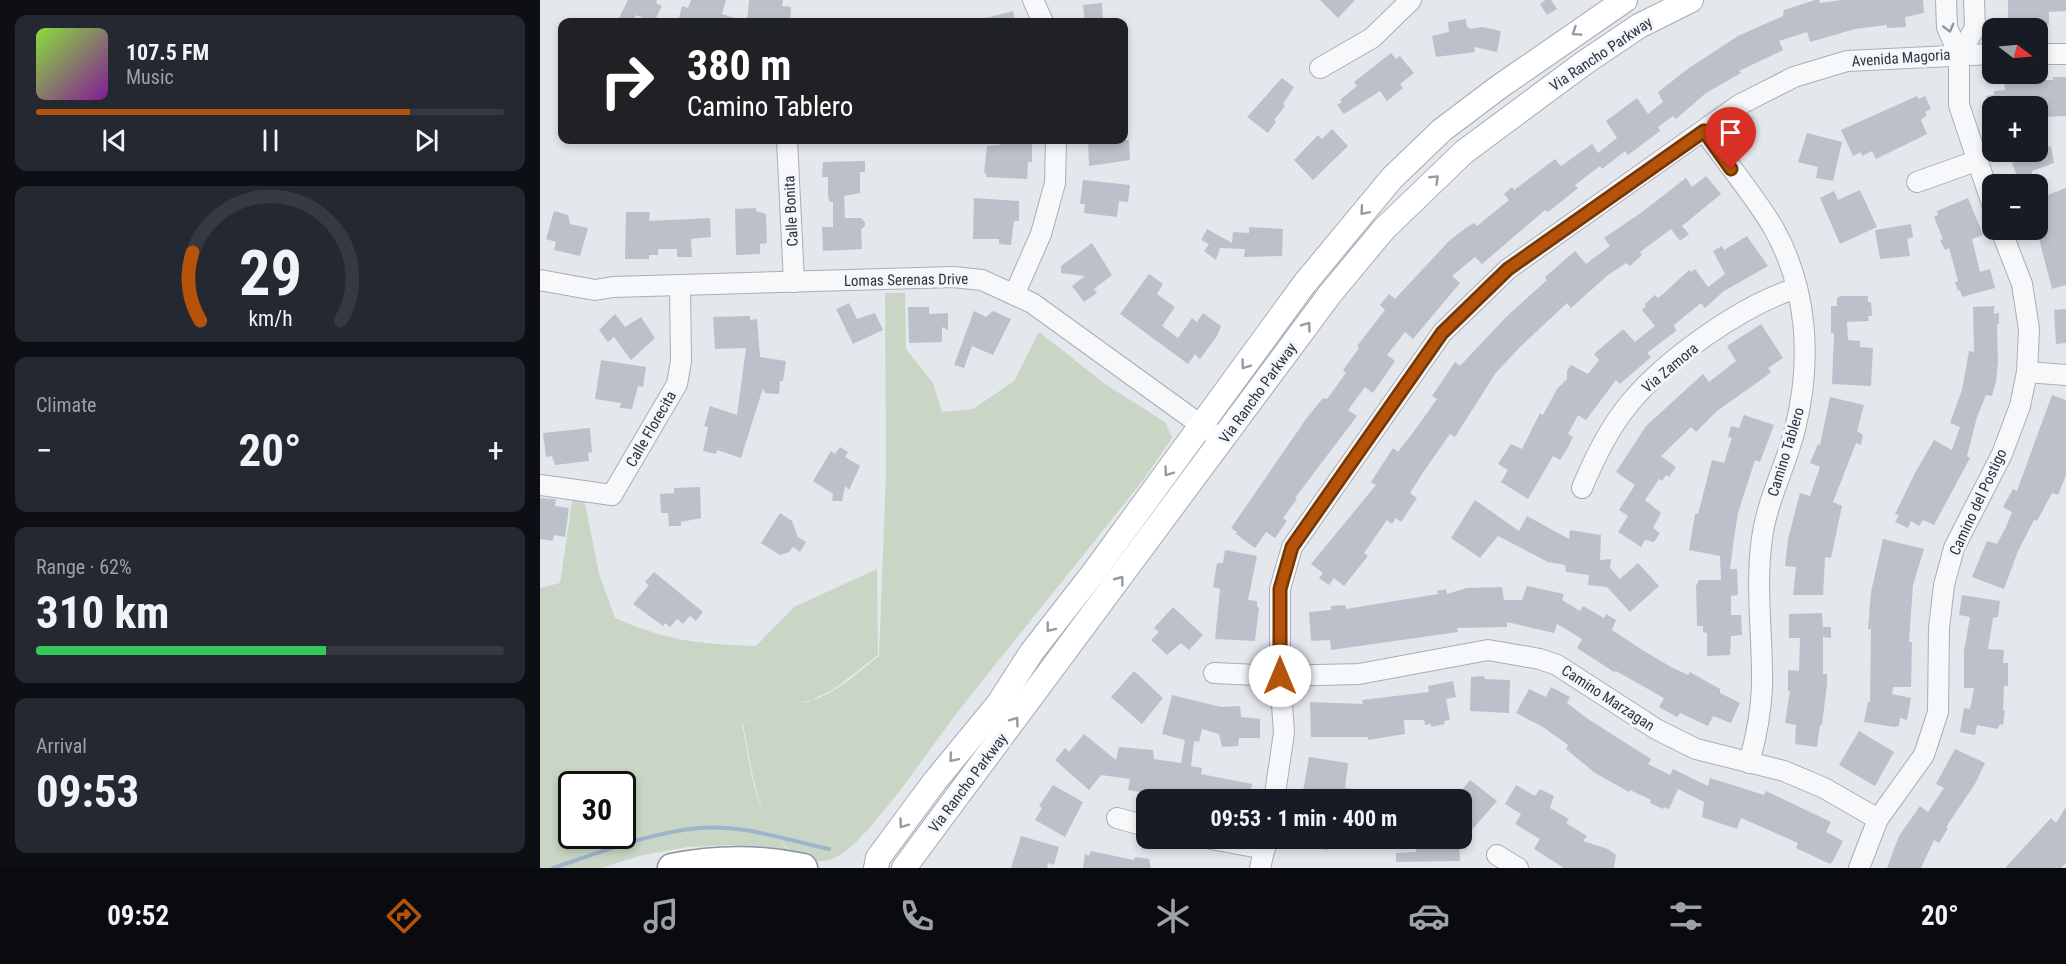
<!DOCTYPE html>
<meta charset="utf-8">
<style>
:root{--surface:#171b24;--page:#242831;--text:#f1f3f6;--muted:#9ea1a6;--line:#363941;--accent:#b45309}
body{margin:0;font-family:"Roboto Condensed",sans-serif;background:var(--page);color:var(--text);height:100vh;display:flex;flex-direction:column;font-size:22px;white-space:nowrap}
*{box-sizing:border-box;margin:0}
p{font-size:20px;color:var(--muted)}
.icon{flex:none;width:33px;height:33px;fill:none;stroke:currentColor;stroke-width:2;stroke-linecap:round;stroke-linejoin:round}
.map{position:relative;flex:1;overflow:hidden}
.drawer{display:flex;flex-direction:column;gap:15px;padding:15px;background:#0d0f14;width:540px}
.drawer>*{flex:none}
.hud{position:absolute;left:18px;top:18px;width:570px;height:126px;border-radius:12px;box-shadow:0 3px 9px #0003;background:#202124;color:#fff;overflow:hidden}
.needle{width:39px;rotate:106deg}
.tools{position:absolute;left:1442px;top:18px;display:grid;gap:12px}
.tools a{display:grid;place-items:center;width:66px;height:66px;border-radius:12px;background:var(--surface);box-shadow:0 3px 9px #0003;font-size:30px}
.speed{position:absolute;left:18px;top:771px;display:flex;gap:12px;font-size:30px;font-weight:700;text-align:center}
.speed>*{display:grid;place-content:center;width:78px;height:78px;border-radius:50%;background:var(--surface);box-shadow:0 3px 9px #0003;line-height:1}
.speed .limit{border:3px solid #111;border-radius:9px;background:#fff;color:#111}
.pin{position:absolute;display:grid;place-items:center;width:51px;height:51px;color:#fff;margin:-62px -26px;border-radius:50% 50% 50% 0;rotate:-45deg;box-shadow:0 0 6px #0007}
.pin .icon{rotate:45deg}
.me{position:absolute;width:66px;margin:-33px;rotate:0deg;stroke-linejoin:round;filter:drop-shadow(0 0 4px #0008)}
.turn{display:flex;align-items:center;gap:21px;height:126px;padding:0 30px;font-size:27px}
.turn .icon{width:78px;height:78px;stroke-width:2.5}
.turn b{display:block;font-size:42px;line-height:51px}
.big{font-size:45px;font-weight:700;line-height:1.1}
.drawer .widget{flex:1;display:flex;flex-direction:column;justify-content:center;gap:9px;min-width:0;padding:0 21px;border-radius:12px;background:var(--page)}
.drawer .dial{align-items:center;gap:0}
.dial svg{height:156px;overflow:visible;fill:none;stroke:var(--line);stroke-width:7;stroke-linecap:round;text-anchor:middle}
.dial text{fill:var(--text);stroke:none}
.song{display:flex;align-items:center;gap:18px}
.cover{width:72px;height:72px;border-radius:9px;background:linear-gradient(135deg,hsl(90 70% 55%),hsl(290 70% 35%))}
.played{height:6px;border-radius:3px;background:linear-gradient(90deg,var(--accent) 80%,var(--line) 80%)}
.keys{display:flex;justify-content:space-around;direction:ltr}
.heat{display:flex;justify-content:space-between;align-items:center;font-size:33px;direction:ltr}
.charge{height:9px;border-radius:4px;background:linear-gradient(90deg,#34c759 62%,var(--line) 0)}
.trip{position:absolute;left:596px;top:789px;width:336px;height:60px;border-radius:12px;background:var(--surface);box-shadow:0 3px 9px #0003;font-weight:700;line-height:60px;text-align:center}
.menu{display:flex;height:96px;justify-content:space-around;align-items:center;background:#090b0e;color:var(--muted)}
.menu .icon{width:42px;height:42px}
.menu .active{color:var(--accent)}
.menu b{font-size:27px;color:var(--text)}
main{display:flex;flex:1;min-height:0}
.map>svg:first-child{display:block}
</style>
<main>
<section class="drawer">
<div class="widget">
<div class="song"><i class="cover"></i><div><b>107.5 FM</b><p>Music</p></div></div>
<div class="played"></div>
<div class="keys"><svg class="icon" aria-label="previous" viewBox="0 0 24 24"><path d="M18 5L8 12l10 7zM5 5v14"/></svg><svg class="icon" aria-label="pause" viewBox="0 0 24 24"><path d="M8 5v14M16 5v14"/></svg><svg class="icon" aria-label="next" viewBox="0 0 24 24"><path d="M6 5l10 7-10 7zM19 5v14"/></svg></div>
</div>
<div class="widget dial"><svg viewBox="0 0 100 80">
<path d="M14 69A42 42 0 1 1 86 69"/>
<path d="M14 69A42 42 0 0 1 10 34" stroke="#b45309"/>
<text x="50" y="56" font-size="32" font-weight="700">29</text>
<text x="50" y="72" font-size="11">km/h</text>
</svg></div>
<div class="widget"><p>Climate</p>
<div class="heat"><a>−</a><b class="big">20°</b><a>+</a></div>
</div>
<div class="widget"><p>Range · 62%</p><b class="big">310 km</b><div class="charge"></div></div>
<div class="widget"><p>Arrival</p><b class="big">09:53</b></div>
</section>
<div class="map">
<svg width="1526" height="868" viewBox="0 0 1526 868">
<rect width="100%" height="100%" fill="#e4e7ec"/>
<path fill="#c9d6c5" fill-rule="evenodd" d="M345,293h20l1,56 27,34 9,29 31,-3 41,-28 25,-49 66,52 60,38 7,16 -26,38c-59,76 -120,149 -179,224 -31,39 -58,82 -91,120 -13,15 -35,43 -57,41 -61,-7 -66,-89 -76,-137l37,-23 -38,23c10,52 11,86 47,128l-58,-7 -44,2 -48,9 -37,12h-62v-280l20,-5 13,-88 11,3 15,76 16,44c52,23 84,26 141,28l38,-39 83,-38 1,86 -44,34 -26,13h-14c33,2 60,-27 85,-46l7,-182zM32,784h50v52h-50z"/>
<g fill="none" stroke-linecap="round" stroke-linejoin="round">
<path stroke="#9fb4cc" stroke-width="4" d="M13,868c48,-16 95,-35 146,-40 43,-4 88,12 130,21"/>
</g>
<g fill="#bbc0ca">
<path d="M88,0h29l-1,3 6,3 -8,16 -18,-7 -3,7h-16z"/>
<path d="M151,0h35l-4,14 18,6v2h-62l4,-16 6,2z"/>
<path d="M209,0h34l-1,6 9,1 -1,15h-43z"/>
<path d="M780,0h35l-17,18z"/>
<path d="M1005,0h6l6,9 -10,6 -7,-11z"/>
<path d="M1275,0h4l1,3 22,-3h81l1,13 -19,4 1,10 -19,1v-3l-32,4 -45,13 -3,-10 -28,9 4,9 -44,21 2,2 -35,20 -30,26 -3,-3 -15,11 2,4 -32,24 -3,-4 -23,18 -2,-3 -25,19 3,3 -21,17 -9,7 -3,-2 -63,54 -7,-7 -23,19 8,7 -47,56 -8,-7 -18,23 8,6 -22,32 -8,-6 -17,23 9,6 -62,82 2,1 -14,19 4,3 -12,17 -9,-6 -11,16 -19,-14 1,-2 -6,-4 75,-109 17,-21 4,1 19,-26 -3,-3 16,-22 -2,-2 28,-36 -5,-5 9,-11 6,5 54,-58 18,-14 7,-4 3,3 32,-26 -5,-6 8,-7 2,3 41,-31 6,7 31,-22 6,9 19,-15 -11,-17 31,-23 11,16 15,-12 -5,-10 31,-24 49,-32 45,-20 1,-6z"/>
<path d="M1468,0h58v11l-17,1v13h-41z"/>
<path d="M562,3l1,19h-18l-2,-17z"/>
<path d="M473,11l2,11h-31l-1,-3z"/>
<path d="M926,19l1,8 4,2 11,-2 19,4 -4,21 -23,-5 1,5 -39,5 -4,-21 17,-4 -1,-10z"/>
<path d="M851,53l5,6 4,-3 14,17 -14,11 3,4 -16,13 -7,-10 -36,23 -7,-9 5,-3 -2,-2 17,-14 -3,-4z"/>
<path d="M1513,77h13v39l-25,1 -2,-11h-51l-2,-10 8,-1v-4l11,-1 -1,-9 21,-3v2h28z"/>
<path d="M742,78l12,9 -11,17 2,2 -11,14 2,2 -8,11 -21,-16z"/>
<path d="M1377,96l2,3 6,-3 6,13 -6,3 2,3 -6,5 6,14 -51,25 -4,-8 -10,5 -1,-4 -8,4 -12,-26z"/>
<path d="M1497,124l9,21 5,2 3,16 -22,8 1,13h-13l-8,-21 6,-2 -4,-9h23z"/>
<path d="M792,129l16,17 -35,34 -19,-20 24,-25 4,4z"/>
<path d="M1267,133l35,9 -9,39 -17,-3 2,-11 -20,-5z"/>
<path d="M460,140h32v22h-4l-1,17 -41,-2v-4h-2l3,-27 13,-1z"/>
<path d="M548,140h41l1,20 -41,6z"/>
<path d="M325,161v11h-5v21l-16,3 1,22h16l4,4v4l-4,4 1,19 -39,2 -1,-24h11v-25h-3l-2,-6v-19h-6l1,-15z"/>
<path d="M1166,176l15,18 -39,32 7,8 -9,7 -9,-12 -31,23 2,3 -12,11 -4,-3 -18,12 -37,33 -4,-5 -48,45 -24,26 -40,63 -5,-3 -26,37 -14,22 7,5 -16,24 -5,-4 -4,6 -5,-4 -23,33 4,3 -24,30 -10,-8 -5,7 -10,-7 4,-5 -12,-9 65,-79 -5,-3 22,-34 5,4 19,-25 20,-28 -5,-3 23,-34 5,4 47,-50 40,-36 -2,-3 30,-26 11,13 24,-18 -6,-8 38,-26 44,-34 6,9z"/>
<path d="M543,180l47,5 -2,17 -9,-1 -2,16 -33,-4 1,-9h-5z"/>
<path d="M1526,188v97l-14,4 -15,-58v-32z"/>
<path d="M1320,190l17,37 -37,17 -20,-46 14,-7 4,9z"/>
<path d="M434,198l45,3v20h-5l-3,24 -12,-1v-5h-26z"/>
<path d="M1428,198l15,37 -11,4 8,33 10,-3 5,19 -33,9 -2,-7 -2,1 -3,-9 3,-1 -9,-33 -4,2 -5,-10 3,-1 -9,-22 4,-2 -1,-4z"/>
<path d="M216,208v3l10,3 1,29 -7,1v10l-24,1 -1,-46z"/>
<path d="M14,211l14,4 2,9 18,4 -8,28 -26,-6 2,-8 -10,-3z"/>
<path d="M86,212h24l-1,9 61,-3 1,19 -20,2 1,18h-15v-8h-19v6h-9v4h-24z"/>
<path d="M1371,224l2,13 -6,2 3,17 -30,3 -5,-29z"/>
<path d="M709,227l34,2 -1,27 -38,1 1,-8 -25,-1 -4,12 -12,-9 5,-7 -8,-4 6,-11 25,14 1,-11 16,1z"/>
<path d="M1207,236l21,30 -44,25 -19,17 -4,-5 -15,12 -12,10 2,6 -29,22 4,4 -31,27 -4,-4 -30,40 -8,-5 -10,19 5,3 -6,12 -7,11 -7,-4 -25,43 -27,-17 7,-12 -10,-6 13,-20 11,5 18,-36 3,2 14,-26 10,-10v-8l4,-6 17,9 11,-14 -5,-6 29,-25 12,13 20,-16 -13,-16 4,-4 -1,-2 10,-9 3,3 5,-4 26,-24 2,2 4,-3 13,18 17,-13 -12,-23 9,-5 2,4z"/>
<path d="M552,243l20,32 -18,14 3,4 -13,9 -12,-16 13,-10 -24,-3v-7z"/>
<path d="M609,274l14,10 -6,10 18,13 -13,19 16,12 14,-20 5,4 6,-9 18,13 -4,10 -17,23 -5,-5 -7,10 -68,-50z"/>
<path d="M1301,296h27v6h3l1,14h-4l1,5 -22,1 1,18 12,1v6l13,1 -2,38 -39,-2 2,-51h-3v-27h6v-8z"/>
<path d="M309,303l8,16 18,-6 8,17 -30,14 -17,-35z"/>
<path d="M1454,306v8l5,-1v11h-2l1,38 -2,20 -4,14 -6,-1 -9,22 -10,39 3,2 -36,67 -11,-5 -4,6 -8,-5 -3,7 -13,-6 4,-7 -4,-1 20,-41 19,-33 18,10 8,-23 -10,-4 12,-33 7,-39 5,1 -1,-45z"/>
<path d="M368,307h21v7l19,-1v17l-6,-3v15l-33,1z"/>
<path d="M1526,309v34l-10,1 -2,-34z"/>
<path d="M434,311l12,6 7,-6 18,8 -18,36 -21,-9 -8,22 -10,-3z"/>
<path d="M75,314l10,13 16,-10 14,21 -24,22 -17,-23 -6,5 -9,-12z"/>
<path d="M210,316v4l7,-1 3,38 26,4 -3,20h-3l-1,13 -14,-1 -2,-5 -22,70 -24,-8 -1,4 -13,-3 5,-24 -4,-1 6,-20 27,9 9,-67 -31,1 -2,-32z"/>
<path d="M1221,324l22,34 -15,10 3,4 -6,5 -48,34 -21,21 -5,-5 -30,29 15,11 -7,10 -3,-2 -4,6 -3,-2 -14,21 16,13 -8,15 7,5 -6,9 -9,-2 -4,7 -23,-15 10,-16 -9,-6 16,-25 -19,-13 30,-46 57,-52 6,8 27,-21 -9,-15z"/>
<path d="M61,360l45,7 -3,20 -5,-1 -6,23 -12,-1 1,-5 -26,-4z"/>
<path d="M1512,395l14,5v75l-8,20 -6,-2 -15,28 -3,-1 -16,31 -14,38 -32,-12 15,-36 10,3 9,-17 6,-15 -9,-5 10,-18 4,2z"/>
<path d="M1290,397l34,8 -7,26 6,4 -2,10 -5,-2 -23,59 9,4 -11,52 -6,-1 -2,38h-30l3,-28 -11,-1 3,-27 12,-46 10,3 10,-29 -10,-4 8,-19 2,1z"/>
<path d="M1204,415l30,10 -14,37 -5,-2 -17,53 -4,25 -4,31h7l1,26 -7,1v19h10l1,20 -11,1 -1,19 -23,1v-23l-4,-1v-6h-6l-1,-40 3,-6h22l-1,-24 -31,-6 6,-36h3l14,-54 12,3 8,-25 -4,-1 3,-11 8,2z"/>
<path d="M50,428l2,24 -4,1 1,8 -34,4 -3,-9 -6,1 -3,-24z"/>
<path d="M300,447l8,5 -3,5 15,9 -11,24 -4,-4 -3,15h-10l1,-7 -20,-13 18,-30 4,3z"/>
<path d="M160,487l1,31 -20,4v4h-12l-1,-13h-7l-1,-19 14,-1v-5z"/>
<path d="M0,498l16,1 -1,7 14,2 -4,29 -11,-2 -1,6 -13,-2z"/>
<path d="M935,500l44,31 8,-15 42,23 1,-9 31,5 -1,25 11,-1 -1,9 10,11 18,-16 21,23 -29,26 -23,-25 -19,-2 1,-10 -23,-3 -1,-7 -17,-3 -50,-26 -18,22 -29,-20z"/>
<path d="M240,513l12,8 6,16 8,5 -6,10 -7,-5 -4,5 -9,3 -19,-12z"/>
<path d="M1343,539l41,10 -11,36 -4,57h3l-1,45h-18l-1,7 19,4 -4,22 -7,-2 -1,8 -5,1 -30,-5 4,-20h2l1,-73h-3l3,-37z"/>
<path d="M685,550l32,6 -9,44 9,1v6h2l-4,34 -40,-2 5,-50 -7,-2 4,-24h6z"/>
<path d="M114,572l49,40 -7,9 -6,-5 -7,8 -6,-5 -7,8 -5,-4 -2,3 -30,-22 16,-19 -4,-3z"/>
<path d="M987,586l37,8 -2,6 18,11 3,-5 21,12 2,-4 10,6 -4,10 32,21 27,16 17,8 2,-3 30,17v4l20,10 -9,20 -18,-7 -5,10 -28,-13 -3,4 -18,-10 5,-9 -48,-27 -2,1 -37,-24 5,-9 -25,-15 -3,9 -47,-11v5l-50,1 1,4 -127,18 -1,-10 -19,1 -2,-29 22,-2v-4l14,-1 1,4 92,-15 -1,-3 9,-2 1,5 20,-6 35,-1 2,13h18z"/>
<path d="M1422,595l38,6 -2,16 -5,1 -5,31 16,1 -1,13h5v23h-4l-1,24 2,1 -2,14 -3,-1 -2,5 -21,-4 -2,10 -15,-3 4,-24 6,1 4,-21h-10v-37l6,-34 -11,-2z"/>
<path d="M633,607l30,28 -14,15 -8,-7 -14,12 -16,-15 8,-8 -5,-4z"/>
<path d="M1282,613l1,14h8v11l-8,-1v37h4v10l-5,41h-2l-3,22 -22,-3 1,-19 -11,-2 5,-32h-2v-21l11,1 1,-33h-11v-24z"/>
<path d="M594,671l29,27 -21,26 -31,-27z"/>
<path d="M944,676l1,3 25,1 -1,33 -39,-2 1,-34z"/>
<path d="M913,681l3,16 -10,2 4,21 -6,1 1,3 -14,3v-3l-6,1 -1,-5h-20l1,14 -37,6v-3h-57l-1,-35 53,2 -1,-4 67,-8 -1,-6z"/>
<path d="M1011,687l19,10 -3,6 21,16 63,40 -3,5 22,11 3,-6 35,17 2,-8 54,17 2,-4 65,31 -5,10 17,9 -10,20 -3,3 -34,-16 2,-5 -57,-25 -4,11 -35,-12 2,-15 -26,-13 -9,20 -5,-2 -1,2 -13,-6 1,-3 -21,-10 -1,2 -34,-19 -29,-24 2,-4 -25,-18 -27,-14 13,-24 17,8z"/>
<path d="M632,695l49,12 19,-1 1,11 19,2v19h-21l-1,8 -16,1 -3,-13 -17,-5 -3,13 -5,-1 -3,25 11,2 -1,6 51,10 -3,16h-91l1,-5 -31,-5 2,-11 -29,-4 -12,15 -34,-30 10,-12 4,4 15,-18 32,26 3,-13 34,3 1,9 27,4 4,-23 -23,-6z"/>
<path d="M1319,731l35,21 -19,34 -36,-21z"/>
<path d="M1415,749l30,14 -10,21 -29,43 2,1 -9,15 -5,-3 -13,28h-34l12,-32 21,-30 8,6 16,-24 -8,-4z"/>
<path d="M769,757l39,6 -3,25 7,1 -2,11 -48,-3z"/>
<path d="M930,780l27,21 -26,30 -10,-8 1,-33z"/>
<path d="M513,785l30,17 -18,35 -30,-17 7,-12 -3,-2z"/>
<path d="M976,785l19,11 5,-7 14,7 -4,12 19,11 -3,4 21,13 -4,5 25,8 8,6 -2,13h-50l-30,-19 6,-10 -25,-15 6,-10 -16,-10z"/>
<path d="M1526,807v56l-5,5h-56l46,-50 5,5z"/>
<path d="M481,836l38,11 -5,18 -6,-2 -1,5h-36z"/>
<path d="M747,838h43l-1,12 -42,-5z"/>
<path d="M876,838h43l1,23 -64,1v-9l20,-1z"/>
<path d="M551,851l43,9 1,-3 14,2 2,9h-68l2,-14 4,2z"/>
</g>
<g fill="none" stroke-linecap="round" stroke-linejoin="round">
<defs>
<g id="minor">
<path d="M493,0l10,22"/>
<path d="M1406,0l1,27 12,28v50l33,99"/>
<path d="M1497,54h29"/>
<path d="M1419,55l16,-27 -1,-28"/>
<path d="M780,68l52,-30 39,-38"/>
<path d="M1164,131c23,32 49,63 69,96 35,62 39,134 22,202 -9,37 -28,71 -33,109 -7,49 1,99 0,149 -1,26 -6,51 -13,76"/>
<path d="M247,140l7,142"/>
<path d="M1377,182l59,-21"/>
<path d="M0,280l55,10 18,-3 340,-10 29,3 50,23 191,138"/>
<path d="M475,293l26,-59 14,-51 1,-43"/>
<path d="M1487,372l39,3"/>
<path d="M0,485l72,10 65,-111 4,-23 -1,-75"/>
<path d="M1042,488c12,-29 27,-60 47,-84 37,-45 113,-99 168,-116"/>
<path d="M674,673l66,3 79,-2 129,-24 52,9 17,6 99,64 40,20 88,22 40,17 54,31"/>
<path d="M734,800l10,-67 -4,-57v-87l12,-42 150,-214 66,-64 231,-164 55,-28 53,-16 145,-7"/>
<path d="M577,818l29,8"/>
<path d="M666,838l59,11"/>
<path d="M957,855l21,13"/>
<path d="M720,868l7,-30"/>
<path d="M1319,868l19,-49 46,-64 14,-43 1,-84 5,-43 10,-37 48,-94 18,-48 7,-34 2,-43 -7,-45 -21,-54"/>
</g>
<g id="major">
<path d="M336,868l2,-10 57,-77 64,-78 32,-50 63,-81 211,-289 87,-105 50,-48 57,-43 126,-87"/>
<path d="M364,868l426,-574 54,-65 80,-77 120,-89 55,-37 52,-26"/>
</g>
<path id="highway" d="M132,868c44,-9 88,-9 131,0"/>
</defs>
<use href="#minor" stroke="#a9aeb7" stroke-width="22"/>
<use href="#major" stroke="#a3abb8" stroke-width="26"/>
<use href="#highway" stroke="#8b94a3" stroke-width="31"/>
<use href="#minor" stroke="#f7f8fa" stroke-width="20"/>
<use href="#major" stroke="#fff" stroke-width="24"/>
<use href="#highway" stroke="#fff" stroke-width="28"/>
</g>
<defs><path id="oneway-chevron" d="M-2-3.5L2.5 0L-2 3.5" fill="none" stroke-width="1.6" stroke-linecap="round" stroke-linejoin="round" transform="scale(1.5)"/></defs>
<use stroke="#9196a0" href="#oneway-chevron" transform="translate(1409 28) rotate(75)"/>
<g stroke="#959aa2">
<use href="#oneway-chevron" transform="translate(1036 32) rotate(146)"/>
<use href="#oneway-chevron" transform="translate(895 179) rotate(-44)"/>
<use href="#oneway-chevron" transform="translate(824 211) rotate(131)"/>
<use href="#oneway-chevron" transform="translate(767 326) rotate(-54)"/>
<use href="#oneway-chevron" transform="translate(705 365) rotate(126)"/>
<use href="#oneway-chevron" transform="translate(628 472) rotate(126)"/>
<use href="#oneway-chevron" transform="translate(580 580) rotate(-53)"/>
<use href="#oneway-chevron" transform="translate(510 628) rotate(128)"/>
<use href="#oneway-chevron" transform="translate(475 721) rotate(-54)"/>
<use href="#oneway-chevron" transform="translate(413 758) rotate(130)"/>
<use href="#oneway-chevron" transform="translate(363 824) rotate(126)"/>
</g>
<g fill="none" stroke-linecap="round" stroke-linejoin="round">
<defs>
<path id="route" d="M740,676v-87l12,-42 150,-214 66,-64 196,-138 27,38"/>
</defs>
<use href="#route" stroke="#753606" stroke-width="15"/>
<use href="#route" stroke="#b45309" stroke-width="10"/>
</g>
<g text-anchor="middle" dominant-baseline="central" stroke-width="6" stroke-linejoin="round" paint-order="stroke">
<g font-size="15" fill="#2b3445" stroke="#f4f6f9">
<text transform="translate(1061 54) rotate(-34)">Via Rancho Parkway</text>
<text transform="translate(1361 58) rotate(-4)">Avenida Magoria</text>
<text transform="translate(251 211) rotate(-93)">Calle Bonita</text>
<text transform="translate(366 280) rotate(-1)">Lomas Serenas Drive</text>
<text transform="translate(1130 368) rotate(-40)">Via Zamora</text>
<text transform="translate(718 393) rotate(-54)">Via Rancho Parkway</text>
<text transform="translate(111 429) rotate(-60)">Calle Florecita</text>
<text transform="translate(1246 452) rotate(-73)">Camino Tablero</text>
<text transform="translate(1438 502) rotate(-65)">Camino del Postigo</text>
<text transform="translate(1068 698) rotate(33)">Camino Marzagan</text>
<text transform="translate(428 783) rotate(-53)">Via Rancho Parkway</text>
</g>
</g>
</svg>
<div class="tools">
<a><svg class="needle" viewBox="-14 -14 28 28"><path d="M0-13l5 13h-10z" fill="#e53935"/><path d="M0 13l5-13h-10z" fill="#9ea1a6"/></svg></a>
<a>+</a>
<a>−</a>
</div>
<div class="speed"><div class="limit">30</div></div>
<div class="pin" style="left:1191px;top:169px;background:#d93025"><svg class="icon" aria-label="arrive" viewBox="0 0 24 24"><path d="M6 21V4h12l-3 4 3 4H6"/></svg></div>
<svg class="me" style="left:740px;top:676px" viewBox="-20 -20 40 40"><circle r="19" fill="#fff"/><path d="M0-13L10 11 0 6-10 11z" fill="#b45309"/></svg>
<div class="trip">09:53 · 1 min · 400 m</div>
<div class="hud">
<div class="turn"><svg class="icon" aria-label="right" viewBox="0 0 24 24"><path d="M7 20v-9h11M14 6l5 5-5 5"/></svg><div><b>380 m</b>Camino Tablero</div></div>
</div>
</div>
</main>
<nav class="menu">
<b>09:52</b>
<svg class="icon active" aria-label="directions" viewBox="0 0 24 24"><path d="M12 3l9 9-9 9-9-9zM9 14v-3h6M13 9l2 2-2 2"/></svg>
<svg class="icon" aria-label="music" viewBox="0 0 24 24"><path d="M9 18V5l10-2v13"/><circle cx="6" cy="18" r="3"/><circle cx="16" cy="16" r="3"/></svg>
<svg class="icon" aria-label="phone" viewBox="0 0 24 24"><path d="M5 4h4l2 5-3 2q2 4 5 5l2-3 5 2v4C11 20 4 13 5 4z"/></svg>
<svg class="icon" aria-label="climate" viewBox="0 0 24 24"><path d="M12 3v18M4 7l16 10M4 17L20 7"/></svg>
<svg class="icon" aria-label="car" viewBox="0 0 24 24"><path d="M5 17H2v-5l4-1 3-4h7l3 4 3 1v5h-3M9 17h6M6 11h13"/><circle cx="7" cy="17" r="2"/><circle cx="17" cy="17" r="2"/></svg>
<svg class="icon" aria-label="filters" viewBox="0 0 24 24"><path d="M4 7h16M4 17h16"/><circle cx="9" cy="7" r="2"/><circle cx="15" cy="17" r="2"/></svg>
<b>20°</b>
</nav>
